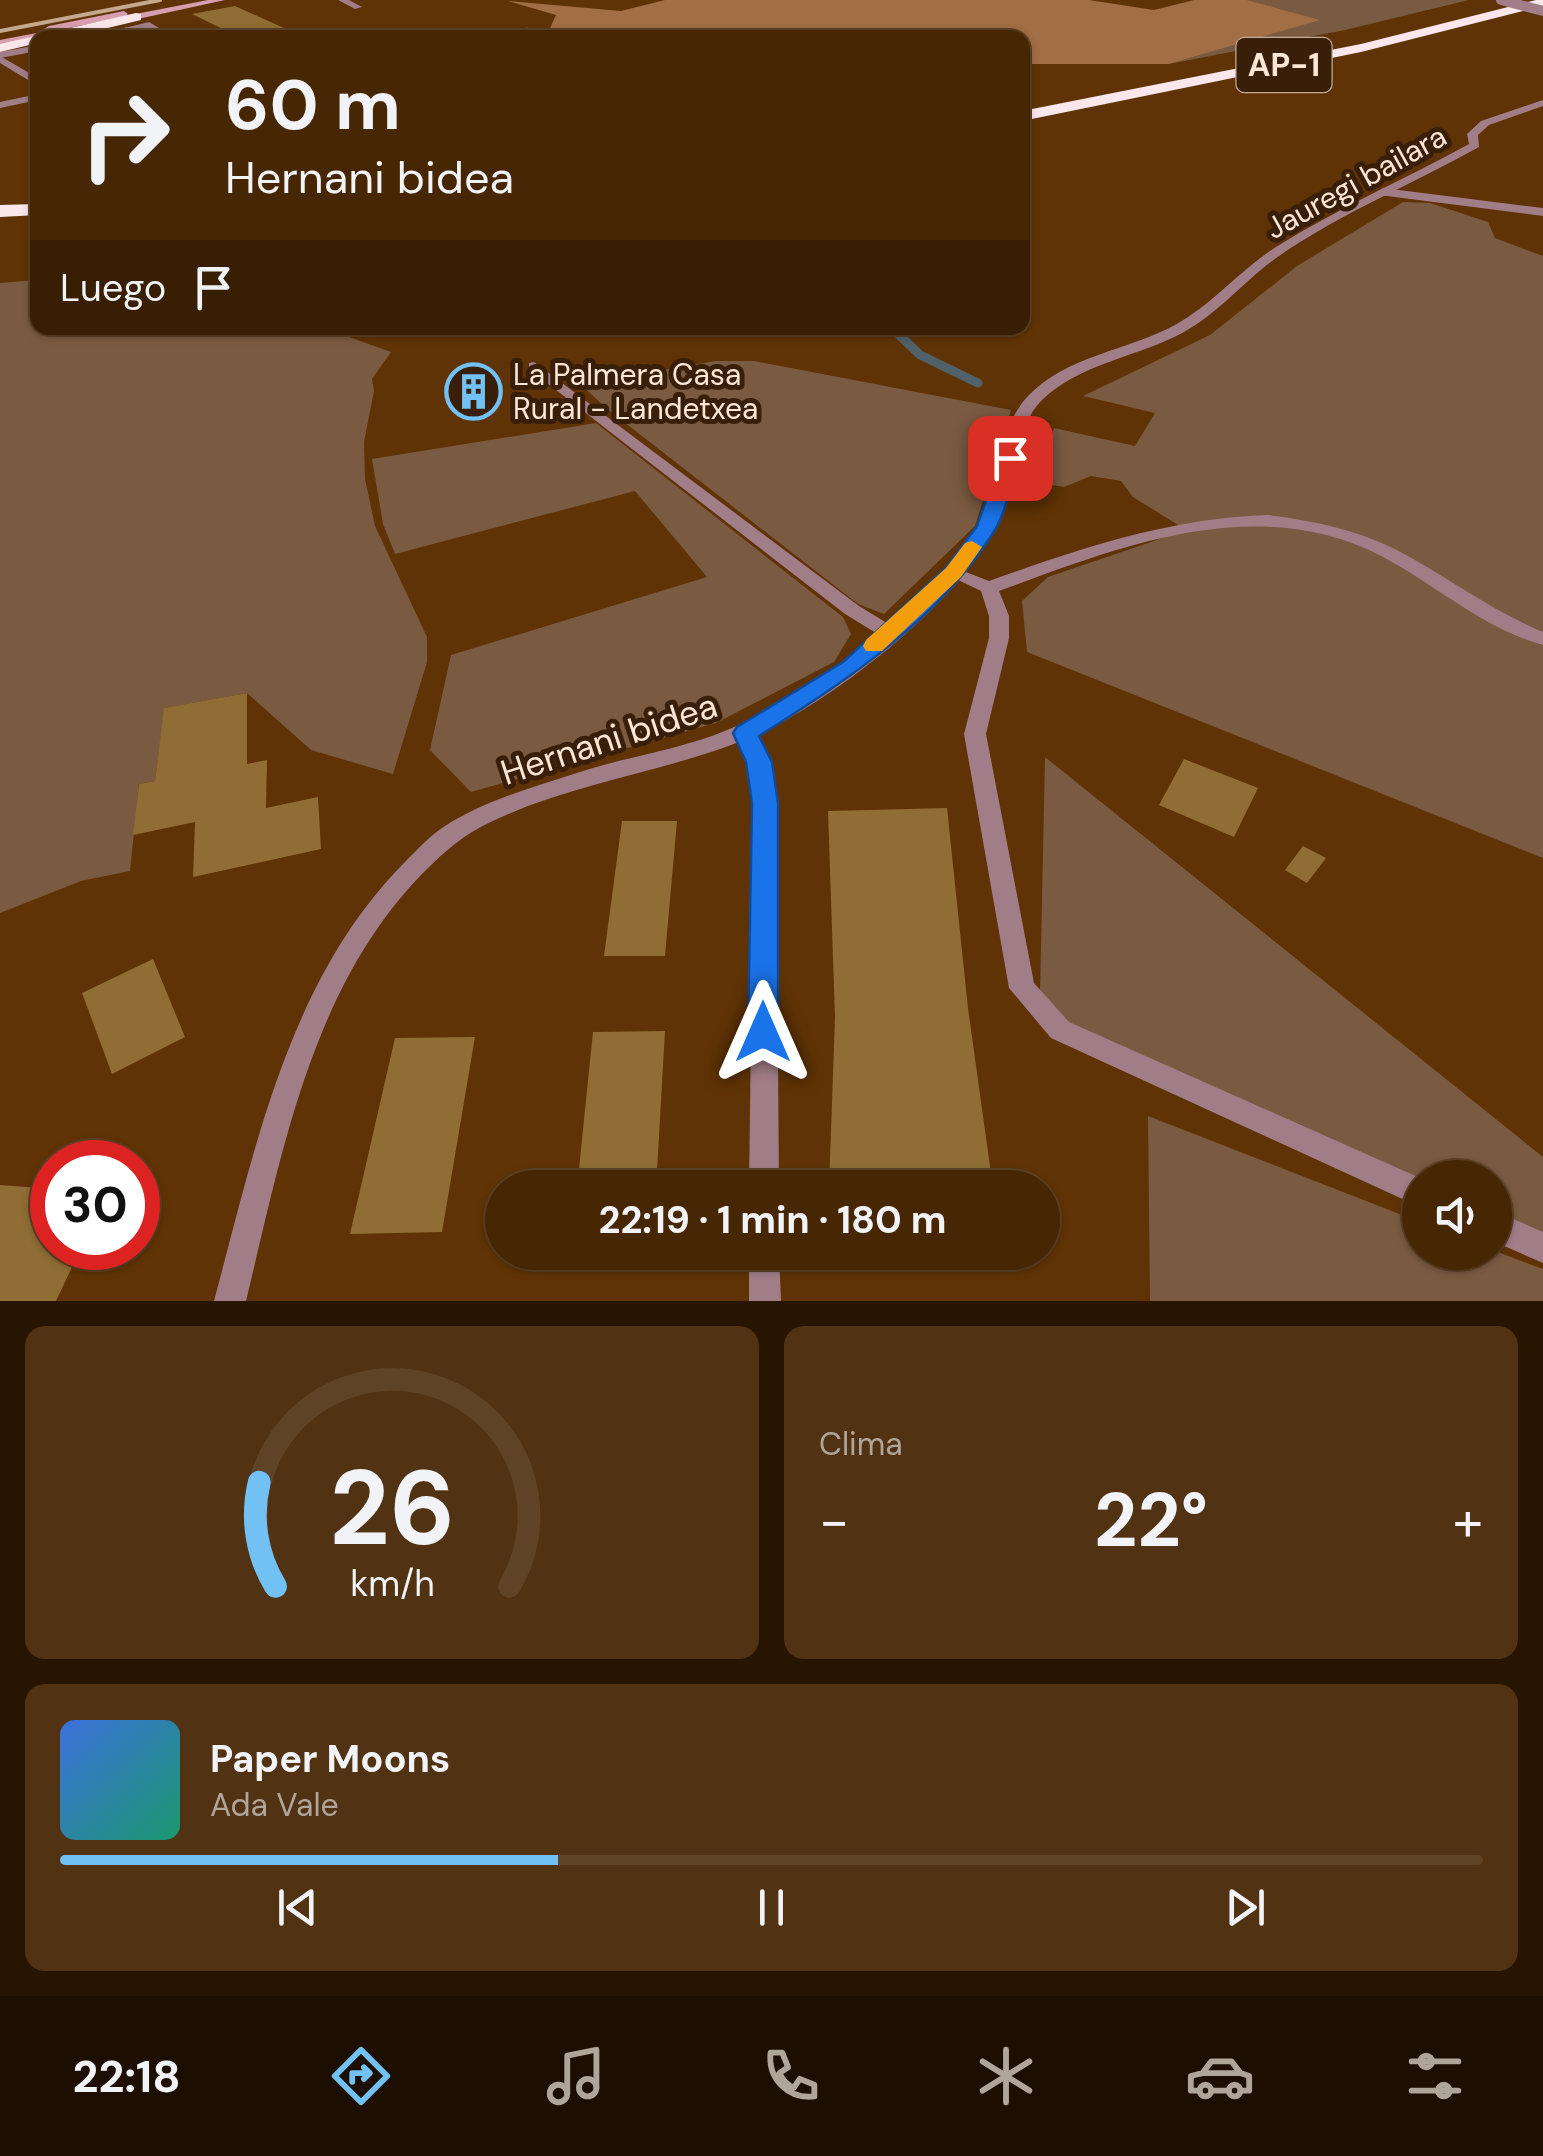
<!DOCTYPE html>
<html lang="es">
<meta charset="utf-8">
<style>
:root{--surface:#472604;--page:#513213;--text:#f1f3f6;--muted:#b0a59a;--line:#5f4326;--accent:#72c1f5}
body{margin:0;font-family:"DM Sans",sans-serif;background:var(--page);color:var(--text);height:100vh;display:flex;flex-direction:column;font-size:38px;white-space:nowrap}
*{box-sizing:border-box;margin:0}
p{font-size:32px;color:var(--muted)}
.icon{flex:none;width:55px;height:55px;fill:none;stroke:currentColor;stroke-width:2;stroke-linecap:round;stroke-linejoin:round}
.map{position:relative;height:1301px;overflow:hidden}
.panel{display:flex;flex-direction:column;gap:25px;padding:25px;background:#271502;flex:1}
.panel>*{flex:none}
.top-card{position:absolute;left:30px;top:30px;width:1000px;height:305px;border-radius:20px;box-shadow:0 2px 8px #0004,0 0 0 2px var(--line);background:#472604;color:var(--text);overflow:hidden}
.buttons{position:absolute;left:1402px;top:1160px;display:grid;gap:20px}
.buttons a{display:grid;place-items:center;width:110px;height:110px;border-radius:50%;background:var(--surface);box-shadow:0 2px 8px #0004,0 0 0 2px var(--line);font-size:50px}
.speed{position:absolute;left:30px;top:1140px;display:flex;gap:20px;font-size:50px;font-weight:700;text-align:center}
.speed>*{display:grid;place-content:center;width:130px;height:130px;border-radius:50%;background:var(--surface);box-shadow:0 2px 8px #0004,0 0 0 2px var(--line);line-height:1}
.speed .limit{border:15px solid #d22;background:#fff;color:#111}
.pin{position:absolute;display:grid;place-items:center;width:85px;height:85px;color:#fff;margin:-42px;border-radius:20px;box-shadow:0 5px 15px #0006}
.me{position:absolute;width:110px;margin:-55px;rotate:0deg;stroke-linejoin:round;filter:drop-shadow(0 0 8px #0008)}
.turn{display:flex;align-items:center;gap:35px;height:210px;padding:0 30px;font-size:45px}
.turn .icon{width:130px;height:130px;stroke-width:2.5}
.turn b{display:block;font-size:70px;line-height:85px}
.then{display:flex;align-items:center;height:95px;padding:0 30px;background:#0003;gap:20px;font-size:38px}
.big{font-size:75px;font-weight:700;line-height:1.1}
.panel .widget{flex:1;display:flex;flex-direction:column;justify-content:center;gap:15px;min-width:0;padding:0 35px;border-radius:20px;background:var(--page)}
.panel .dial{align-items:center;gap:0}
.dial svg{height:260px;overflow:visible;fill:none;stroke:var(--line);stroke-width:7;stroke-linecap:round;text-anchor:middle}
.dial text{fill:var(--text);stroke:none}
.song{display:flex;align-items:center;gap:30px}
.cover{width:120px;height:120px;border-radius:15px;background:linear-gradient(135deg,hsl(220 70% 55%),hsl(160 70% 35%))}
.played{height:10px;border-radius:5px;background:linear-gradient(90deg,var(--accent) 35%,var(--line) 35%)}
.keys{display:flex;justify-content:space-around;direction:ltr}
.heat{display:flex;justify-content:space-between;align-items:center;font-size:55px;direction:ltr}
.panel .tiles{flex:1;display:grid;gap:25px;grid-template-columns:1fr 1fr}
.widget:last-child{grid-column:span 2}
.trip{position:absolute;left:485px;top:1170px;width:575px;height:100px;border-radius:50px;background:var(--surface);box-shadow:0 2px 8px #0004,0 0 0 2px var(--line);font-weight:700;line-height:100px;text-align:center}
.tab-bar{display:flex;height:160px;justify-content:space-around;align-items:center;background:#1c0f02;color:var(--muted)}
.tab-bar .icon{width:70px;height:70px}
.tab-bar .selected{color:var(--accent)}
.tab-bar b{font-size:45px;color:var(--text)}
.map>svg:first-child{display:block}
</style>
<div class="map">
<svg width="1543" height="1301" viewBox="0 0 1543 1301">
<rect width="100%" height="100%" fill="#5f3305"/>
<g fill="#7a5a41">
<path d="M1247,0h222l-124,30 -176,34 149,-44z"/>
<path d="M1403,202l27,1 58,19 7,16 48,18v602l-516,-206 -5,-51 26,-24 138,-47 -53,-33 -12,-16 -30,-5 -27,11 -27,-5 17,-54 81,18 20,-33 -72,-17 127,-61 87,-69z"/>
<path d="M37,280l1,48h286l67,24 -19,27 2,12 -10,51 1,37 10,47 52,111v25l-34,112 -82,-24 -64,-57 -82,15 -10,73 -16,3 -9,87 -49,10 -81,32v-630z"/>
<path d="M716,361h38l257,49 -36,116 -91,88 -26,-10 -252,-196 -45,-42 96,5z"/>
<path d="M596,423l247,194 8,17 -17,28 -118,61 -245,69 -41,-42 21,-95 256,-78 -72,-86 -240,63 -12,-30 -11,-65z"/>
<path d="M1045,757l498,400v91l-48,-22v-48h-75v15l-360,-163 -20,-35z"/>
<path d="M1148,1116l272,106v30l75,-1 48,18v32h-393z"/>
</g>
<path fill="#a16e45" d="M665,0h424l65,10 40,-10h53l73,20 -151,44h-146l-1,-26 -476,-1 10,-22 -48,-14 113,10z"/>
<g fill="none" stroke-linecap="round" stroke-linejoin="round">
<path stroke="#50616a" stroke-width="5" d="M522,38l5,-8"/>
<path stroke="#50616a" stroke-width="6" d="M892,328l4,4"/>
<path stroke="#50616a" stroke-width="9" d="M894,330l26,25 58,28"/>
</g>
<g fill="#8f6d34">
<path d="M235,6l71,32h-65l-49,-24z"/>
<path d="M247,693v71l20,-4 -1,48 52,-11 3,52 -128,28 2,-55 -62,13 6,-51 16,-3 9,-73z"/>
<path d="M1184,759l74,29 -24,49 -75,-32z"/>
<path d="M947,808l21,200 25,180h-164l6,-171 -7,-206z"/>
<path d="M622,821h55l-12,135h-61z"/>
<path d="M1303,846l23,12 -19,25 -22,-13z"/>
<path d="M153,959l32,78 -73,37 -30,-81z"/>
<path d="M665,1031l-9,157h-79l16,-156z"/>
<path d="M475,1037l-33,195 -92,2 45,-196z"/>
<path d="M0,1185l52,4v59h29l-25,53h-56z"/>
</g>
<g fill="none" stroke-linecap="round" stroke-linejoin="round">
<g fill="#a17d88" fill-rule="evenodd">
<path d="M338,0h11l13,7 -7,2z"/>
<path d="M125,27l31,11h-14l-17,-7z"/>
<path d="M0,56l38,22v8l-38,-23z"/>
<path d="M38,94v6l-38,8v-6z"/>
<path d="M1383,188l160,20v8l-164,-21 -2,-3z"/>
<path d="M534,362l325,244 36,22 3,4 -3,4h-14l-36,-22 -316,-245v-6z"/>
<path d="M1269,515c44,6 86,14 126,34 50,26 95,61 148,83v13c-59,-16 -107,-60 -160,-88 -125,-66 -262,-11 -384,34l10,25v22l-23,96 48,249 35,39 351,156v29l-369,-169 -42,-50 -45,-254 25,-96v-22l-8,-25 -37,-18 9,-6 36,14c92,-33 181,-63 280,-66z"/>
<path d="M1495,1211l48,21v31l-48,-21z"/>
</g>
<g fill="#a17d88" fill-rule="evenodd">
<path d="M149,22l27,16h-12l-16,-10 -45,10h-19z"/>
<path d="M38,45v6l-38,7v-6z"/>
<path d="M1543,100v6l-54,19 -11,10 1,12c-66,37 -138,66 -200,109 -33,23 -59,56 -95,76 -45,25 -105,31 -143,69 -26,26 -29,87 -43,120 -34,79 -165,179 -241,214l13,27 6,41 3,385h-30l5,-385 -6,-41 -9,-20c-85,33 -179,43 -260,86 -24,13 -41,30 -59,48 -109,114 -138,277 -174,425h-32c41,-153 75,-322 190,-438 13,-13 25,-27 41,-37 40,-26 89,-39 135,-54 43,-14 89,-21 132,-36 55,-20 104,-51 149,-87 42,-34 95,-76 118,-126 19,-39 18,-94 49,-127 38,-40 101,-46 147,-71 38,-21 65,-55 101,-78 62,-39 129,-68 193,-103l-2,-10 14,-13z"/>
<path d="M749,1252h30l2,49h-32z"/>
</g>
<path fill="#d89eb0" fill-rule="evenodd" d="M208,0h17l-110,24 -4,-3 2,-2 -49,10 1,4 -65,13v-6l47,-9 -3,-2 5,-3 75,-15 4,3 -3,2z"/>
<g fill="#f9e7ec" fill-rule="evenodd">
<path d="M1536,0h7v6l-182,46 -339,69v-10l339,-67z"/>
<path d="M136,13l5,1v6l-75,18h-28v5l-38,9v-8z"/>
<path d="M38,204v11l-38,2v-12z"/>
</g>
<path stroke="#c5a88e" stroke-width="4" d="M0,31l160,-31"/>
<path stroke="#a17d88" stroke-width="10" d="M1501,0l42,11"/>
</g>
<path fill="#1a73e8" stroke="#114b97" stroke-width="2.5" d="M1010,452l10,6c-8,22 -13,52 -25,72 -56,90 -149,151 -236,206l13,26 6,41v229l-4,10 -11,4 -11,-4 -4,-10 4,-229 -6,-41 -13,-29 4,-6 106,-65 103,-94 31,-42 24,-68z"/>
<path fill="#f59e0b" d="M972,541l10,6 -21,30 -79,74h-16l-3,-5 3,-6 80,-72 19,-25z"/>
<defs>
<symbol id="building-ring" viewBox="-11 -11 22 22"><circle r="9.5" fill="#391f09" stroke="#72c1f5" stroke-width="1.5"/><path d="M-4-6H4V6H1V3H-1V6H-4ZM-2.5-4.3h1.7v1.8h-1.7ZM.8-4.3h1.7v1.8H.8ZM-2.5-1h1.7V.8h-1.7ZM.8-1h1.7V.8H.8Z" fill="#72c1f5"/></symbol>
</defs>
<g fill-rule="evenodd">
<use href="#building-ring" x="442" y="360" width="63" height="63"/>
</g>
<g text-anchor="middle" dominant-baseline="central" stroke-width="10" stroke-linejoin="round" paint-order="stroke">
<g font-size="30" fill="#fce7d7" stroke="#391f09">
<text transform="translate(1356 182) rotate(-29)">Jauregi bailara</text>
</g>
<g font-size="30" fill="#fce7d7" stroke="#391f09" text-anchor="start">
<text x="513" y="374">La Palmera Casa<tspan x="513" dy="34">Rural - Landetxea</tspan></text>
</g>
<rect fill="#391f09" stroke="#c2ab99" stroke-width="2.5" x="1236.5" y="38" width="95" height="54" rx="8"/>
<g font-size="32" font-weight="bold" fill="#fce7d7">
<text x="1284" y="65">AP-1</text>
</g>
<g font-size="35" fill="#fce7d7" stroke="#391f09">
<text transform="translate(609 739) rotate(-18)">Hernani bidea</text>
</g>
</g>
</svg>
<div class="buttons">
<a><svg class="icon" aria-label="sound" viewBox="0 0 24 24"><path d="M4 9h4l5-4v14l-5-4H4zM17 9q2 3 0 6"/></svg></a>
</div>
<div class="speed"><div class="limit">30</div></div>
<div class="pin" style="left:1010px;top:458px;background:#d93025"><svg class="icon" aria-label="arrive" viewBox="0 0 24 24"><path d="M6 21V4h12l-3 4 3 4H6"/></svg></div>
<svg class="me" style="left:763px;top:1032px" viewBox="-20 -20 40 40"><path d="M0-17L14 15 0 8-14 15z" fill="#1a73e8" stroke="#fff" stroke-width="4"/></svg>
<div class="trip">22:19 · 1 min · 180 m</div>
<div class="top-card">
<div class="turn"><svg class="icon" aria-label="right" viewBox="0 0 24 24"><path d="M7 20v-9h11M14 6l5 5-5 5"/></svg><div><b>60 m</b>Hernani bidea</div></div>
<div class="then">Luego<svg class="icon" aria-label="arrive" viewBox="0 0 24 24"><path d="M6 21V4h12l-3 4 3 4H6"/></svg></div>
</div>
</div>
<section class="panel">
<div class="tiles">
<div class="widget dial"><svg viewBox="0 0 100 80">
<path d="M14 69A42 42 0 1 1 86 69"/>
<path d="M14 69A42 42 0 0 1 9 37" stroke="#72c1f5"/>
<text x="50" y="56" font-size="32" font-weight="700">26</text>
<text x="50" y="72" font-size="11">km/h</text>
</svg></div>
<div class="widget"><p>Clima</p>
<div class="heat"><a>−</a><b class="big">22°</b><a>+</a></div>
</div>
<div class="widget">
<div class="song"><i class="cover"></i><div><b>Paper Moons</b><p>Ada Vale</p></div></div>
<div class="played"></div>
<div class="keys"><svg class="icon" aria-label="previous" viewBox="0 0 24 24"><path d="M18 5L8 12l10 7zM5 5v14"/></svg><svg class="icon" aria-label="pause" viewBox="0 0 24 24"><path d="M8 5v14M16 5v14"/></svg><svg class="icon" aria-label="next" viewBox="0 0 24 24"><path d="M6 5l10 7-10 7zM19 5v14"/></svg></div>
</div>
</div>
</section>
<nav class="tab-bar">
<b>22:18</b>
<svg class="icon selected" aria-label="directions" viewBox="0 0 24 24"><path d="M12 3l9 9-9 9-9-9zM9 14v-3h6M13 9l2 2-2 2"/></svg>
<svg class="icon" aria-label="music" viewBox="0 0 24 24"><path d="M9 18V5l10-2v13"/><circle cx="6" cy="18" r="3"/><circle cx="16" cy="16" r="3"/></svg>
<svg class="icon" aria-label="phone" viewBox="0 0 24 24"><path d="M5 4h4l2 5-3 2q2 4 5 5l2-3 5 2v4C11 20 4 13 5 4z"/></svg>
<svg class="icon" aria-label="climate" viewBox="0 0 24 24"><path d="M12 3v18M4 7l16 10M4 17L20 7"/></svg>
<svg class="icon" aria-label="car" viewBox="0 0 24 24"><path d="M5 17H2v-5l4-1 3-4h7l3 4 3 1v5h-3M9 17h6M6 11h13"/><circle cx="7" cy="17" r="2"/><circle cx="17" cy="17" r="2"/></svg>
<svg class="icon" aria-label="filters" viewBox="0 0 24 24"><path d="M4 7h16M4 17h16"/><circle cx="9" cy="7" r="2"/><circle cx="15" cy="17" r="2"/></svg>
</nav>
